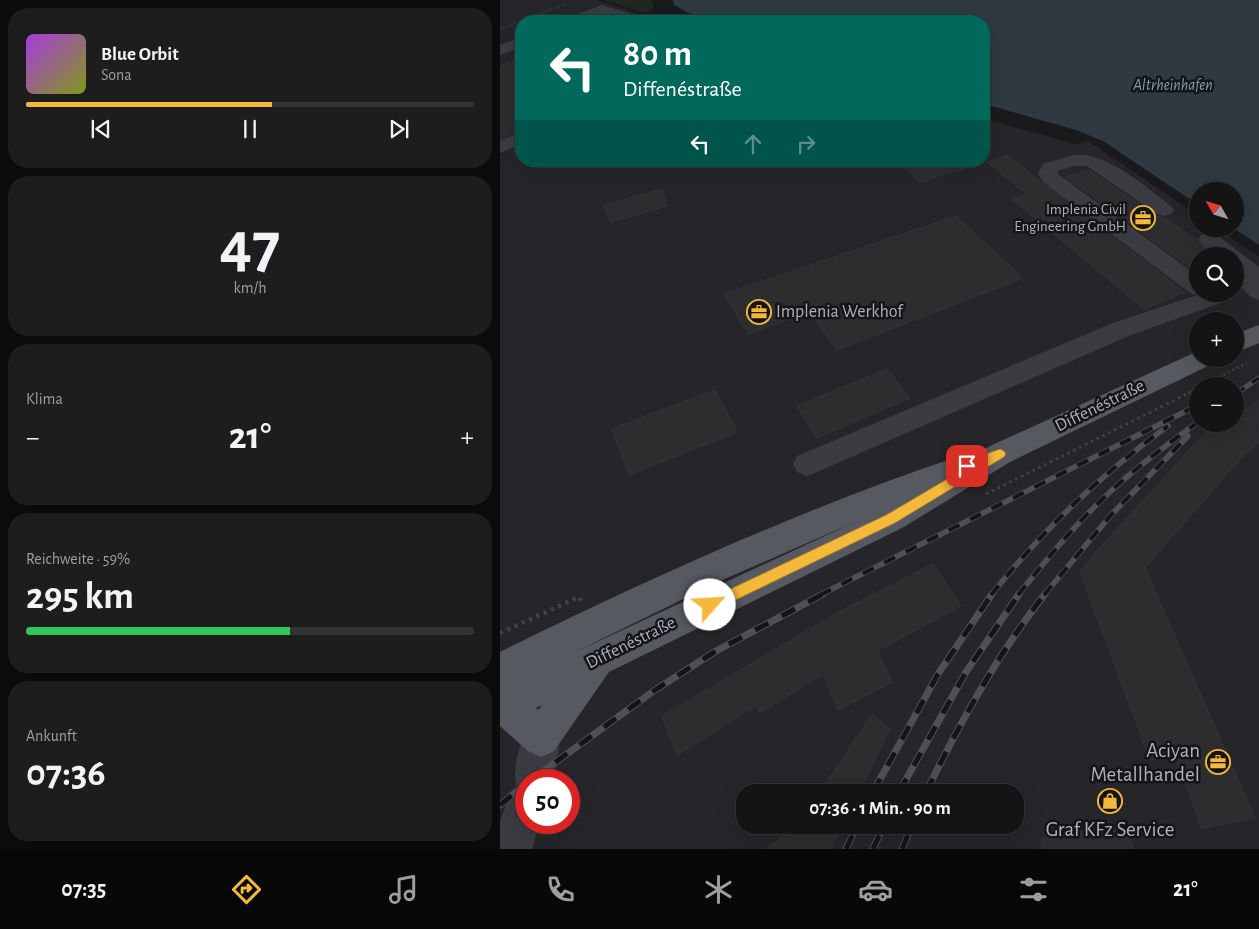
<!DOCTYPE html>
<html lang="de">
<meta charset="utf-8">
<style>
:root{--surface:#141415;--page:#1d1d1e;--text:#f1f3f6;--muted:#9d9ea0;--line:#333334;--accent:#f4b83a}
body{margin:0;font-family:"Alegreya Sans",sans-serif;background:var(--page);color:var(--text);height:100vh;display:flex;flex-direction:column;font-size:19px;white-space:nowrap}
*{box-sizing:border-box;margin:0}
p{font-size:16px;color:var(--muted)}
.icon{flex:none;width:28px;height:28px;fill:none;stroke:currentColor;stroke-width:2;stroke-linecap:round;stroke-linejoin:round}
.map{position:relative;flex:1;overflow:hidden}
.sheet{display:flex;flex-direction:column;gap:8px;padding:8px;background:#0b0b0c;width:500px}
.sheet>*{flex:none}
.top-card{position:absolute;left:15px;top:15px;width:475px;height:152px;border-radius:20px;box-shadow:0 5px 20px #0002,0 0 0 1px var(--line);background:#00695c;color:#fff;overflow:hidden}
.needle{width:32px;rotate:309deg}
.controls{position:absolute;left:689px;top:182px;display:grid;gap:10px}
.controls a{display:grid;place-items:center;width:55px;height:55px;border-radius:50%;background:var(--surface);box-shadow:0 5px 20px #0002,0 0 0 1px var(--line);font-size:25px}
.speed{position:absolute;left:15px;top:769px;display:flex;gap:10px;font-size:25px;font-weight:700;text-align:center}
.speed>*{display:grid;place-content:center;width:65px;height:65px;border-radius:50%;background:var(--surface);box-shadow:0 5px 20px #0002,0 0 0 1px var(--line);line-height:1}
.speed .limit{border:8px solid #d22;background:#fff;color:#111}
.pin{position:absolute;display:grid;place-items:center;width:42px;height:42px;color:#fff;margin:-21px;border-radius:10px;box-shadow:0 2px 8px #0006}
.me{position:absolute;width:55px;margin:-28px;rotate:64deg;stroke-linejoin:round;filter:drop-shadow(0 0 4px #0008)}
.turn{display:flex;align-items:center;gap:18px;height:105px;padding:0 25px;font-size:22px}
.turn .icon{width:65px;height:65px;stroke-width:2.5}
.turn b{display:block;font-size:35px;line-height:42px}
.lanes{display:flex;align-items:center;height:48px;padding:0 25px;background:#0003;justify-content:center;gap:25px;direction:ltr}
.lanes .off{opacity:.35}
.big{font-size:38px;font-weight:600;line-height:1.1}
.sheet .widget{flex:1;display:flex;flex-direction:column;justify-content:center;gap:8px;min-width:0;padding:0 18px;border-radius:20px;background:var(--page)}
.sheet .dial{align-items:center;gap:0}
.dial b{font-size:65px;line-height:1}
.song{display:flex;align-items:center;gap:15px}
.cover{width:60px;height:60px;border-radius:8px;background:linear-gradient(135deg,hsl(280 70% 55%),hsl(70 70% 35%))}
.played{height:5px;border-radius:2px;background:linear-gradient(90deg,var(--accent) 55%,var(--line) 55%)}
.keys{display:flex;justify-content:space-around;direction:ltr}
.heat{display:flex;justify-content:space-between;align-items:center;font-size:28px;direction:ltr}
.charge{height:8px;border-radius:4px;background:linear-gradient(90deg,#34c759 59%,var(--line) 0)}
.trip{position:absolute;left:236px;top:784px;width:288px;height:50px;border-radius:20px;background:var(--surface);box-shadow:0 5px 20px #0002,0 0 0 1px var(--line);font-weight:600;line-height:50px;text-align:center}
.tabs{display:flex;height:80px;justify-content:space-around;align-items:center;background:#080808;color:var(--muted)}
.tabs .icon{width:35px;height:35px}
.tabs .selected{color:var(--accent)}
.tabs b{font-size:22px;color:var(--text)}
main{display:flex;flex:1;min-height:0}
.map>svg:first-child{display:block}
</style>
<main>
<section class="sheet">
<div class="widget">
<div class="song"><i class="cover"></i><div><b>Blue Orbit</b><p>Sona</p></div></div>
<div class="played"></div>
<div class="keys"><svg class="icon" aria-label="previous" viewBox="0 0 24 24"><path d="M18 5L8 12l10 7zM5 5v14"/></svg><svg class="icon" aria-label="pause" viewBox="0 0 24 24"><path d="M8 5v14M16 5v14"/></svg><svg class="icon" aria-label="next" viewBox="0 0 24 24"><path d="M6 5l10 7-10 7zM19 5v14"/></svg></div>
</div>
<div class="widget dial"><b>47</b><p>km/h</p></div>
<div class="widget"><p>Klima</p>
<div class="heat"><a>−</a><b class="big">21°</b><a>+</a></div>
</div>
<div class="widget"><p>Reichweite · 59%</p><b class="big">295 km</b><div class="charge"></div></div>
<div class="widget"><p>Ankunft</p><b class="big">07:36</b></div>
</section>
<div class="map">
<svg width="759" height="849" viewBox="0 0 759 849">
<rect width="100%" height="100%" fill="#1a1a1c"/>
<path fill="#26262a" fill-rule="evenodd" d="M0,0h97l65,21h-141v140h463v-42l91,25 13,-3 109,74 1,14h20l41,28v592h-759zM698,256h37v38h-37zM698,321h37v38h-37zM698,386h37v38h-37zM26,780h43v42h-43zM245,792h270v33h-270z"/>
<path fill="#202821" d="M103,0h49l2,8 -10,5z"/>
<path fill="#2f3941" d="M173,0h586v245l-24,-16v-38h-37l-1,13 -94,-63 -27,-11 -92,-26v-83h-264l-31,-8 -15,-8z"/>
<g fill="#2d2d30" stroke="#343438">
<path d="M21,57v72l-21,10v-73z"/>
<path d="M508,155l35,29 142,108 -41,17 -132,-110 15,-5 -40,-32z"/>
<path d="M398,161h74v5l-52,16z"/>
<path d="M589,170l67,46 9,2 31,21 9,11 12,6h-19v17l-132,-96z"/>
<path d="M162,189l5,17 -56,16 -8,-16z"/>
<path d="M456,216l67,62 -186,72 -28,-38 -61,22 -24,-40z"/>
<path d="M387,369l23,29 -93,40 -20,-32z"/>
<path d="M215,390l22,42 -108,43 -17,-46z"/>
<path d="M759,400v41l-17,16 -97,111 110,250 -53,10 -27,-71 -25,3 -70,-188 15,-19 110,-120 10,-9h20v-7z"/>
<path d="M433,564l28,42 -84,45 15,31 -54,28 -15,-36 -63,39 -4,-7 -79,49 -15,-39 175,-103z"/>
<path d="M372,714l18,15 -31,63h-39z"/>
<path d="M626,824l8,25h-92l-1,-11z"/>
<path d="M298,825h45l-12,24h-65z"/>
</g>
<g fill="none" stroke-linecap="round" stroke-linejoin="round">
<path stroke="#414349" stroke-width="2" stroke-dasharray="1 2" stroke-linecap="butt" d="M0,29l65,-25"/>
<g stroke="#414349" stroke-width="2.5" stroke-dasharray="2 3" stroke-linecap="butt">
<path d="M701,386l46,-23"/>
<path d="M688,393l10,-5"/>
</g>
<path stroke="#414349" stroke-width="3" stroke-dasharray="2.5 4" stroke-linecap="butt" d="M486,494l205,-102"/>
<path stroke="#414349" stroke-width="4.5" stroke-dasharray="3 5" stroke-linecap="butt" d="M0,633l79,-36 2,4"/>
<g fill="#3b3c42" fill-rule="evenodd">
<path d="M102,5l42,13 2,3h-20l-23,-7 -19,7h-19l2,-3z"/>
<path d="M21,38v9l-21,8v-10z"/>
<path d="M21,132v12l-21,9v-12z"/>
<path d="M574,155c34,-3 71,32 97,51l3,4 -3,4 -7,2 -7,-2 -70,-48h-13l-16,5v3l140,102v18l37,-1 -3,6 -101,36 -314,137 -10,4 -10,-4 -4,-8 4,-8 316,-133 84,-28 -7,-2 -146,-110 -6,-9 5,-10z"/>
<path d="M709,234l8,1 42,32v33l-8,-3 -12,-12 5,-7 -9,-7v-15c-17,0 -26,-1 -37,-16l3,-5z"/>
<path d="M41,719l13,6 6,13 -6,42h-28v42h14l-8,27h-32v-28l12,-31 5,-3c-6,-15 4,-47 11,-62z"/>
</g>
<g fill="#575961" fill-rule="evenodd">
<path d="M759,325v18l-24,10v-19z"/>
<path d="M698,351v8h16l-4,6 -200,97 -108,66 -293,144 -55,79 -13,6 -13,-6 -28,-25v-74c144,-71 293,-139 445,-191l11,5 34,-20zM355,522l-282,131 147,-72zM42,705l-4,5 -2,-2z"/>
</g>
<defs>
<path id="rail-far2" d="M737,393l22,-15"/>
<g id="rail-far1">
<path d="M735,394l4,-2"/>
<path d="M320,595l378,-190"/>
<path d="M491,595c53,-66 108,-119 177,-169"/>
<path d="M518,595c29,-36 58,-72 92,-103 28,-26 58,-48 88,-70"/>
<path d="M544,595l67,-80 77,-79"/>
</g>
<g id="rail">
<path d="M31,780l124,-90 61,-39 107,-57"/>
<path d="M373,792l65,-118 54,-80"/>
<path d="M399,792l67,-120 53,-78"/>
<path d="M426,792c34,-69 71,-137 119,-198"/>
<path d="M0,805l26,-21"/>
<path d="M346,849l11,-24"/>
<path d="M373,849l11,-24"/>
<path d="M402,849l10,-24"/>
</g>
</defs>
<use href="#rail-far2" stroke="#4e5057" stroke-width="5"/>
<use href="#rail-far1" stroke="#4e5057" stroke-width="5.5"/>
<use href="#rail" stroke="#4e5057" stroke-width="7"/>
<use href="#rail-far2" stroke="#151518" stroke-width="3" stroke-dasharray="9" stroke-linecap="butt"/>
<use href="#rail-far1" stroke="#151518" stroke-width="4" stroke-dasharray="12" stroke-linecap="butt"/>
<use href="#rail" stroke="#151518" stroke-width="5" stroke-dasharray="15" stroke-linecap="butt"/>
</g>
<path fill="#f4b83a" stroke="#9f7826" d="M500,449l4,2 2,3 -2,3 -109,66 -180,87 -5,2 -5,-2 -2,-5 2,-4 181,-86 78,-46 -3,-3 2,-4z"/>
<defs>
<symbol id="office-ring" viewBox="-11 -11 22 22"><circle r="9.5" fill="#151518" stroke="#f4b83a" stroke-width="1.5"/><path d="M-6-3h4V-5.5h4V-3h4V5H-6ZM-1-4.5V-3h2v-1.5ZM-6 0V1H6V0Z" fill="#f4b83a"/></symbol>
<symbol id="shop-ring" viewBox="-11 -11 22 22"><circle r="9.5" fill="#151518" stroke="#f4b83a" stroke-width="1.5"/><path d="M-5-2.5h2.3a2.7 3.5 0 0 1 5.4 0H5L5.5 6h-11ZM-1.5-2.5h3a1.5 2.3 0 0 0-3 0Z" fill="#f4b83a"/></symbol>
</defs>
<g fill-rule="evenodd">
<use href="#office-ring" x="629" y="204" width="28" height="28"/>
<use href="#office-ring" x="245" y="298" width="28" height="28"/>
<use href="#office-ring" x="704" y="748" width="28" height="28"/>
<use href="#shop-ring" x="596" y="787" width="28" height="28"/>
</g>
<g text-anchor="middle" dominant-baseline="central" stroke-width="5" stroke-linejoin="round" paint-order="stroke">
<g font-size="15" fill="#adb1bc" stroke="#151518" text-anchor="end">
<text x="626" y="209">Implenia Civil<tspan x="626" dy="17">Engineering GmbH</tspan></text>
</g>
<g font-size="16" font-style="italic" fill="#849eb7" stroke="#151518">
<text x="673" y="85">Altrheinhafen</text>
</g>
<g font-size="18" fill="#adb1bc" stroke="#151518" text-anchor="start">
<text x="276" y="312">Implenia Werkhof</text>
</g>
<g font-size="18" fill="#adb1bc" stroke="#151518">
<text transform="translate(600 406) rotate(-26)">Diffenéstraße</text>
<text transform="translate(131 643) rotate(-26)">Diffenéstraße</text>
</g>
<g font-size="21" fill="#adb1bc" stroke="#151518" text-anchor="end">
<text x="700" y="750">Aciyan<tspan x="700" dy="24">Metallhandel</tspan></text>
<text x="610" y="829" text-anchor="middle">Graf KFz Service</text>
</g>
</g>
</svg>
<div class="controls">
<a><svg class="needle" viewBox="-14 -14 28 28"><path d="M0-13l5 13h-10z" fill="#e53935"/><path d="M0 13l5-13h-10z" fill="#9d9ea0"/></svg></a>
<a><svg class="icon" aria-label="search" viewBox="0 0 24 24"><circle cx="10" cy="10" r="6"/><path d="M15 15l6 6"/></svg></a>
<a>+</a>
<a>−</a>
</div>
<div class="speed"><div class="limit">50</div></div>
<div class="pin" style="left:467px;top:466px;background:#d93025"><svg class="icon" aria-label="arrive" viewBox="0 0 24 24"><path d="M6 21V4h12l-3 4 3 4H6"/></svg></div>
<svg class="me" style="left:210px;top:605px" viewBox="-20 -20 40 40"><circle r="19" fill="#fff"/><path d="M0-13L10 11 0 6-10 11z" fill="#f4b83a"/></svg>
<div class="trip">07:36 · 1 Min. · 90 m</div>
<div class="top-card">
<div class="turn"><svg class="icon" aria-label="left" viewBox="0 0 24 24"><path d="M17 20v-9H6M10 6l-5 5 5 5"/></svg><div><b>80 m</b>Diffenéstraße</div></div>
<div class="lanes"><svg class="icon" aria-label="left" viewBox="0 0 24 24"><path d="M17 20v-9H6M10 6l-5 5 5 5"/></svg><svg class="icon off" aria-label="ahead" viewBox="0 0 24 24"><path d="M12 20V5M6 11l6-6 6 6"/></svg><svg class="icon off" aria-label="right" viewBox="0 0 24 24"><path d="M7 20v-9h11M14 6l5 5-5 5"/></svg></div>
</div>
</div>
</main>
<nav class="tabs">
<b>07:35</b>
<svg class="icon selected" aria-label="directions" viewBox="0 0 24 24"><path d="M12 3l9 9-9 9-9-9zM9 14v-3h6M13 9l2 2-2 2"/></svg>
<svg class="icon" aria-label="music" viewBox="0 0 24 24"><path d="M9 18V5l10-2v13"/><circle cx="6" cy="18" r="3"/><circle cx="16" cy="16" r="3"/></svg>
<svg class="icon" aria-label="phone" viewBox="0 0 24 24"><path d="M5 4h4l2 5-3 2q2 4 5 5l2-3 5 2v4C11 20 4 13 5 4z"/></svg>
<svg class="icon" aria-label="climate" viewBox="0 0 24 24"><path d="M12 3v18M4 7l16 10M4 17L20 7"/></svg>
<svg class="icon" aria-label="car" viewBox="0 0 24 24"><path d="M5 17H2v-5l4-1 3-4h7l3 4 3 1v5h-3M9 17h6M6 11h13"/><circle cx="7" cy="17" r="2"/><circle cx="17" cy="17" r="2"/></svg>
<svg class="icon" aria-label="filters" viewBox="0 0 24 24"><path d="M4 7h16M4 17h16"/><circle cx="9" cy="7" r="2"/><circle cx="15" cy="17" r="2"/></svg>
<b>21°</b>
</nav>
